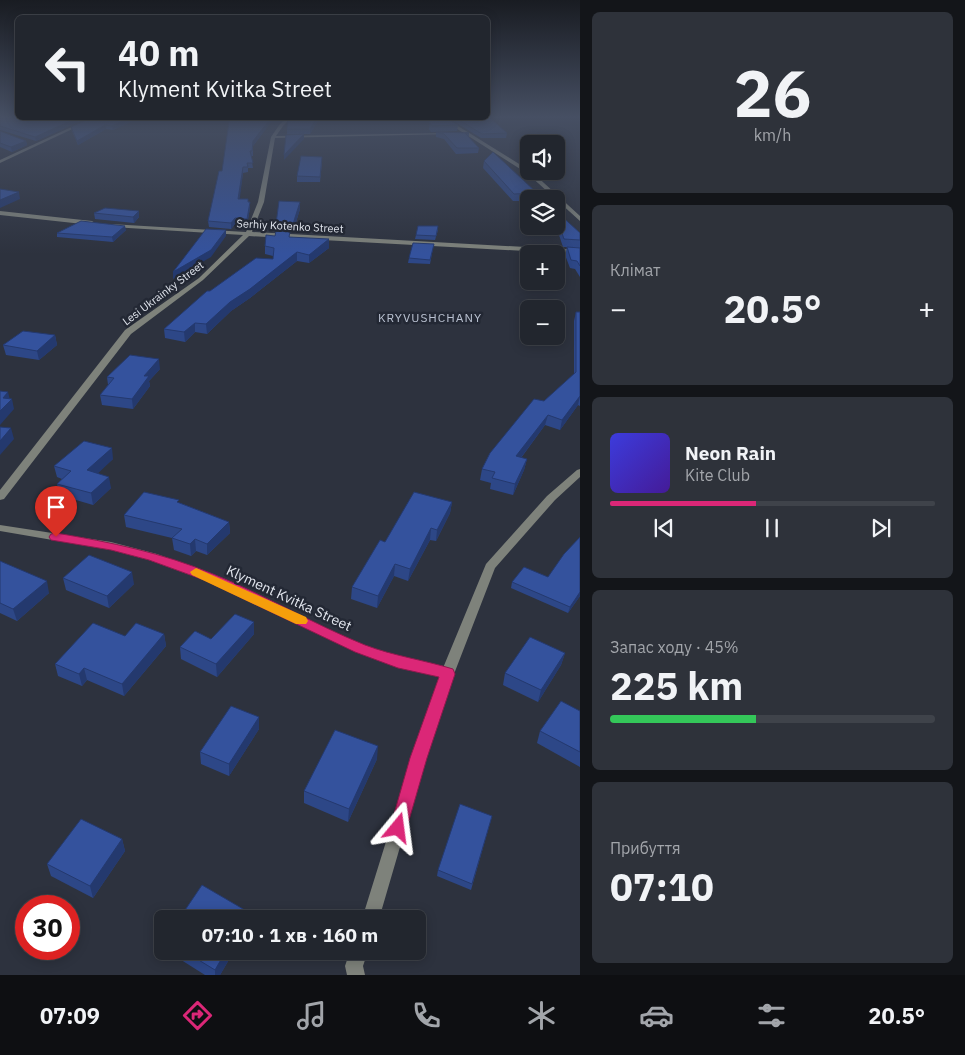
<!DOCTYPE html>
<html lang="uk">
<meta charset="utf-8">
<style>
:root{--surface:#22262e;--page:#2e323a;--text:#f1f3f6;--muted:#a2a5aa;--line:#3f434a;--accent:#db2777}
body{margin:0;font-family:"IBM Plex Sans",sans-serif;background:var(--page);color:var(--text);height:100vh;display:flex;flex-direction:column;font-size:19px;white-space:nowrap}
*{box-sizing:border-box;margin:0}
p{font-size:16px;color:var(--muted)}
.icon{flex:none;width:28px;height:28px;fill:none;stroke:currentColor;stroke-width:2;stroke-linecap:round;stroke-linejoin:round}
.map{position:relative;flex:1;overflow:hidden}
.drawer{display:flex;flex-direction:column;gap:12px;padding:12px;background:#131519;width:385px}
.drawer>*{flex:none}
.hud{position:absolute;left:15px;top:15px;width:475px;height:105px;border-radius:8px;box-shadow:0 2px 12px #0003,0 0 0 1px var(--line);background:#22262e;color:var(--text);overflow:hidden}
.controls{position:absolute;left:520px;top:135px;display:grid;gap:10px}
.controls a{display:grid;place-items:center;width:45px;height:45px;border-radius:8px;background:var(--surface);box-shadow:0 2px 12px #0003,0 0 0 1px var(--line);font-size:25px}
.speed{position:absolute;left:15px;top:895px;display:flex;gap:10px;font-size:25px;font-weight:700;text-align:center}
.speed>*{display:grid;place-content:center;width:65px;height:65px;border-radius:50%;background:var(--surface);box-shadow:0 2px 12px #0003,0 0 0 1px var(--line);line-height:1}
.speed .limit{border:8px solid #d22;background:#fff;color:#111}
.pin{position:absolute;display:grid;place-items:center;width:42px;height:42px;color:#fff;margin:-51px -21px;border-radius:50% 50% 50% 0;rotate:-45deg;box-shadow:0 0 5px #0007}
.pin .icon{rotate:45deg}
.me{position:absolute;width:55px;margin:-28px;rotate:16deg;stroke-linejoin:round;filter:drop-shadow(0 0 4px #0008)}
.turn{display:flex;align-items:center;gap:18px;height:105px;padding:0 20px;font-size:22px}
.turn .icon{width:65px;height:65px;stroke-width:2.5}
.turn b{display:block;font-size:35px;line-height:42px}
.big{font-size:38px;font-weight:700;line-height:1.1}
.drawer .tile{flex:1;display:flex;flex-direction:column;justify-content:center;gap:8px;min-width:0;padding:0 18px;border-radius:8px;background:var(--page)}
.drawer .dial{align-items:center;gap:0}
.dial b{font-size:65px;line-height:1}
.song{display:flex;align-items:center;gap:15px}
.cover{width:60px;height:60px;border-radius:8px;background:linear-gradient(135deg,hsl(240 70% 55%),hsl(260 70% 35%))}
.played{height:5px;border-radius:2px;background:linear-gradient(90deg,var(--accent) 45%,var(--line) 45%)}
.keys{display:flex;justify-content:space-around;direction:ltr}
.heat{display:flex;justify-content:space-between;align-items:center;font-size:28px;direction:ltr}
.charge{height:8px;border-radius:4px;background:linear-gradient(90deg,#34c759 45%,var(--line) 0)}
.trip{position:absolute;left:154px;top:910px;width:272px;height:50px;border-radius:8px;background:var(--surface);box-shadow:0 2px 12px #0003,0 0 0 1px var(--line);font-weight:700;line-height:50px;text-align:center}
.tab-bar{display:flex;height:80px;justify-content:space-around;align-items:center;background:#0e0f12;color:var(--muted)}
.tab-bar .icon{width:35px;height:35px}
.tab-bar .on{color:var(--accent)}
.tab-bar b{font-size:22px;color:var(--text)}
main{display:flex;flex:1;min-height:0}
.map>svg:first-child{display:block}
</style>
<main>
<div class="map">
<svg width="580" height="975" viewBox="0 0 580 975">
<rect width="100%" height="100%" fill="#2d323e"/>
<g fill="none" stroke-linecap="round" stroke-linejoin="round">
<g fill="#7e827b" fill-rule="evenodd">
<path d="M91,118h5l-96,45v-3z"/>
<path d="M287,118h4l-8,8 -7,10 174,-3 2,1 -177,4 -11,64 -12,30 328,18v4l-331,-18 -46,44 -72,54 -127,165 -4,1v-10l125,-160 74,-52 44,-43 -131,-8 -3,-2 1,-1 136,8 12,-30 13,-65 9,-13z"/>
<path d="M440,118h5l87,54 48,44v5l-52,-47z"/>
<path d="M0,211l92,10 3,2 -3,2 -92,-10z"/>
<path d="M580,469v8l-25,23 -60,68 -41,106 -28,84 -47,161h-17l50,-161 27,-81 -41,-10 -42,-15 -152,-72 -55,-20 -38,-10 -111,-19v-6l111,17 46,12 55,20 152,72 35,11 44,11 43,-104 61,-68 30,-26z"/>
<path d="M350,951h18l-5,15 2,9h-18l-2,-9z"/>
</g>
</g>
<g fill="#2d4787">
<path d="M0,118h87l-51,23 -36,-11z"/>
<path d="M91,118h48l-26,12 -7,-1 -28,16 -6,-14 -1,-4z"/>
<path d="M232,118h42l-21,28v10h-2l2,12h-5v4l-5,1 -4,26 11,3v6l-3,17 -12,-1 -4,5 -22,-2 -1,-6 14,-50z"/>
<path d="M289,118h36v1h-6l-9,15h-23v-5z"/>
<path d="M426,118h20l12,7 -1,6 -26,1 -2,-3 1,-7z"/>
<path d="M450,118h40l17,15 -1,5h-25l-31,-19z"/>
<path d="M0,131l26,10 1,4 -15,7 -12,-5z"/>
<path d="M436,132l33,1v5l10,10 -1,5 -22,1 -12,-15 -8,-2z"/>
<path d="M484,161l53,32v6h-8v2h-16l-30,-33z"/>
<path d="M322,162l-2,20h-23v-6z"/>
<path d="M300,202v7l-7,23 -13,-1 10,6 39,11 -20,15 -12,-2 -47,37 -19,13 -24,23 -12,-2 -10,10 -20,-4 -1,-9 46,-38 63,-32v-3l-8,-2v-8l10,-10 1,-5v-7z"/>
<path d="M139,211v6l-5,6 -39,-4 -1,-6z"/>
<path d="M556,211l24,22v44l-5,-8 -5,-1 -5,-13 2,-8h-4l-7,-21z"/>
<path d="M126,230l-13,12 -56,-5v-4z"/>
<path d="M438,230l-3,10 -20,-1 1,-4z"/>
<path d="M433,248l-3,16 -22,-1 1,-5z"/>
<path d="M576,312h4v94l-2,-1 -18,25 -15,-5 -24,33 6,1 -3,11 -11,25 -23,-6 1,-6 -11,-3 2,-11 62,-68 30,-27v-53z"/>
<path d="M55,335l2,10 -18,15 -33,-5 -3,-10z"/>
<path d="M160,369l-11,12 1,5 -17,23 -31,-4 -2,-10 8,-10 -1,-8z"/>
<path d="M113,459l-16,14 14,15 -18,17 -34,-10 -2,-11 5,-5 -5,-2 -3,-11z"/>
<path d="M452,502l-2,11 -14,28 -6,-1 -22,41 -14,-5 -17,32 -26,-9 1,-12 33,-45z"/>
<path d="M180,503l49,19 1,11 -23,22 -11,-4 -5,5 -17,-6 -2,-12 -46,-11 -2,-12z"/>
<path d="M580,537v59l-12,17 -57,-25 1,-6 36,-5z"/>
<path d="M0,561l49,32 -32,28 -17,-8z"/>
<path d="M63,578l71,6 -25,24 -43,-18z"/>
<path d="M164,634l2,12 -42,50 -37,-16 -5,6 -24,-10 -3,-12 70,-28z"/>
<path d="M254,634l-37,43 -36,-18 -1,-12 31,-8z"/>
<path d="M565,653l-4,12 -23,37 -35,-17 2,-12z"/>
<path d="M580,711v56l-43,-24 3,-12z"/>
<path d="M259,717v12l-30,47 -28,-12 -1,-12z"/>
<path d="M377,759l-29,63 -44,-19v-12z"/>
<path d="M492,816l-21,74 -34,-14 1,-6z"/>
<path d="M122,839l3,12 -32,47 -42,-22 -4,-12z"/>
<path d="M167,951h67l-14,24h-15z"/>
</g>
<g fill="#24396e">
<path d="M77,118h10l-51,23 -1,-4z"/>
<path d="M129,118h10l-26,12 -1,-4z"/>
<path d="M271,118h3l-21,28v10v-15z"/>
<path d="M317,118h2v1l-9,15v-5z"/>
<path d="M105,125l1,4 -28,16 -1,-4z"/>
<path d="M304,134v5l-20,21v-5z"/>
<path d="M26,141l1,4 -15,7 -1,-5z"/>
<path d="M243,167v6l-4,32 -1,-6z"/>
<path d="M19,192l1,7 -20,9v-8z"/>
<path d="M250,202v6l-3,17v-6z"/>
<path d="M300,202v7l-7,23v-8z"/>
<path d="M139,211v6l-5,6 -1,-6z"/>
<path d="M235,218v6l-4,5v-6z"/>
<path d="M125,226l1,4 -13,12 -1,-5z"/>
<path d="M226,230v6l-15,21 -38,22v-7z"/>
<path d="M329,239v9l-20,15v-8z"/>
<path d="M297,252v9l-47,37 -19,13 -24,23 -1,-10 24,-22z"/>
<path d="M195,323v9l-10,10 -1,-10z"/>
<path d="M55,335l2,10 -18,15 -2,-9z"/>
<path d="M159,359l1,10 -11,12 1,5 -17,23 -1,-10 12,-23z"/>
<path d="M8,392l2,8 2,-1 2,10 -14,16v-14l3,-13z"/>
<path d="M580,396l-2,9 -18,25 2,-10z"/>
<path d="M548,415l-3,10 -31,42 2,-11z"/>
<path d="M11,428l3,11 -14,16v-14z"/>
<path d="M112,448l1,11 -24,23 -2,-12z"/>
<path d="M527,459l-3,11 -11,25 2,-11z"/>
<path d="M109,477l2,11 -18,17 -2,-12z"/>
<path d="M452,502l-2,11 -14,28 1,-11z"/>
<path d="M229,522l1,11 -23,22v-11z"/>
<path d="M431,528l-1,12 -22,41 2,-12z"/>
<path d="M195,539l1,12 -5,5 -1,-12z"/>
<path d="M395,564l-1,12 -17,32 1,-12z"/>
<path d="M132,572l2,12 -25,24 -2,-12z"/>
<path d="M47,581l2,12 -32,28 -4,-12z"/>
<path d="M580,592v4l-12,17 2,-6z"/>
<path d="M254,622v12l-37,43 -1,-13z"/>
<path d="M164,634l2,12 -42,50 -2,-12z"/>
<path d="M565,653l-4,12 -23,37 3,-12z"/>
<path d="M84,668l3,12 -5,6 -3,-12z"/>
<path d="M259,717v12l-30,47v-12z"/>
<path d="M378,746l-1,13 -29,63 1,-13z"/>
<path d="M122,839l3,12 -32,47 -3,-12z"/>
<path d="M250,913v6h-4z"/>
<path d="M226,951h8l-14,24h-5v-5z"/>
</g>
<g fill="#34529d" stroke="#24396e">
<path d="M0,118h77l-42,19 -35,-11z"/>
<path d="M91,118h38l-17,8 -7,-1 -28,16 -6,-14z"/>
<path d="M232,118h39l-18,23 -1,10h-2l3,12h-6l1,4h-5l-5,32h10v3h2l-3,17 -12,-1 -4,5 -23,-2 11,-50h3l7,-49z"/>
<path d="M289,118h28l-7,11h-23l1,-10z"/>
<path d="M431,118h15l12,7 -26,1 -3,-4 3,-3z"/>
<path d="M456,118h34l17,15 -25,1z"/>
<path d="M0,131l26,10 -15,6 -11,-4z"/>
<path d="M436,132l33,1h-4l14,15h-22l-13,-14z"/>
<path d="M304,134l-20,21 2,-20z"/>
<path d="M493,152l44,41 -23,1 -30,-33z"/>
<path d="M301,156l21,1 -2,20 -23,-1z"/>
<path d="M0,189l19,3 -19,8z"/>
<path d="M279,201l21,1 -7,22h-17z"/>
<path d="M105,208l34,3 -6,6 -39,-4z"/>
<path d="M556,211l24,22v7l-16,-1 -8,-23z"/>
<path d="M81,221l44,5 -13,11 -55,-4z"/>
<path d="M418,226h20l-2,10 -20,-1z"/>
<path d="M206,229l20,1 -15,20 -38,22z"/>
<path d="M276,231l14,1 -1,5 40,2 -20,16 -12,-3 -47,37 -20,13 -24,22 -11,-1 -11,9 -20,-3 43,-38h3l46,-33 17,1 1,-11 -9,-2 1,-11 9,1z"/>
<path d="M413,243l21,1 -4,16 -21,-2z"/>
<path d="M567,247l13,1v18l-3,-5 -6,-1z"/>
<path d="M576,312h4v84l-18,24 -14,-5 -32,41 11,3 -12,25 -23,-6 3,-6 -13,-3 8,-16 44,-54 10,2 32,-29z"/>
<path d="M23,331l32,4 -18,16 -34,-6z"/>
<path d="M130,355l29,4 -15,17h5l-17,23 -32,-4 14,-17 -7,-1z"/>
<path d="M0,391l8,1 -5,6 9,1 -12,12z"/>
<path d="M0,427l11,1 -11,13z"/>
<path d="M84,441l28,7 -25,22 22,7 -18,16 -34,-9 14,-13 -17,-5z"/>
<path d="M144,492l35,8 -2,2 52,20 -22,22 -12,-5 -5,5 -18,-6 10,-9 -58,-14z"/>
<path d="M414,492l38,10 -15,28 -6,-2 -21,41 -15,-5 -17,32 -26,-9 28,-47 5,2z"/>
<path d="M580,537v55l-10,15 -58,-25 12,-15 24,10 16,-23z"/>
<path d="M89,555l43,17 -25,24 -44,-18z"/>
<path d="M0,561l47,20 -34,28 -13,-6z"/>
<path d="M235,614l19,8 -38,42 -36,-17 15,-16 16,8z"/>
<path d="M93,623l32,13 11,-13 28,11 -42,50 -38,-16 -5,6 -24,-10z"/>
<path d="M530,637l35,16 -24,37 -36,-17z"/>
<path d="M561,701l19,10v41l-40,-21z"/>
<path d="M231,706l28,11 -30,47 -29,-12z"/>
<path d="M335,730l43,16 -29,63 -45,-18z"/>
<path d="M460,804l32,12 -20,68 -34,-14z"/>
<path d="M81,819l41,20 -32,47 -43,-22z"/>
<path d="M202,885l48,28 -4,6h-67z"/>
<path d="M184,951h42l-11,19z"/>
</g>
<linearGradient id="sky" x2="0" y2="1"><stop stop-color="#191c22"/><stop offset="0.46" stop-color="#464f63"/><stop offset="1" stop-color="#464f63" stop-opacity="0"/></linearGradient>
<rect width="580" height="254" fill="url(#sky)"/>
<path fill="#db2777" stroke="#8e194d" d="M56,533c54,9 107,20 157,41 52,21 100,50 152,71 29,11 59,15 88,24l2,5 -28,84 -22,76 -7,2 -6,-2 -2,-6 20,-70 29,-81 -41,-9 -43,-16 -151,-72 -55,-20 -38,-10 -60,-10 -2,-3 2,-3z"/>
<path fill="#f59e0b" d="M196,568l110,49 2,4 -2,3h-10l-104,-49 -2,-3z"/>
<g text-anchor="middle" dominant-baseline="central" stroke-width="5" stroke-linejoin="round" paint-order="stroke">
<g font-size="11" fill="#e1e5ed" stroke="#232834">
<text transform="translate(290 226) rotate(3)">Serhiy Kotenko Street</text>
<text transform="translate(163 293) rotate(-37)">Lesi Ukrainky Street</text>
</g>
<g font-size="12" letter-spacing="1" fill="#bac2d1" stroke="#232834">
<text x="430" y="317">KRYVUSHCHANY</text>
</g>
<g font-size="14" fill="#e1e5ed" stroke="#232834">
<text transform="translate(289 598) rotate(25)">Klyment Kvitka Street</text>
</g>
</g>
</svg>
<div class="controls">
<a><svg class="icon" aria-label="sound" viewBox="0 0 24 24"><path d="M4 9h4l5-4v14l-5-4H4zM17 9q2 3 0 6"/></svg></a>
<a><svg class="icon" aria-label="layers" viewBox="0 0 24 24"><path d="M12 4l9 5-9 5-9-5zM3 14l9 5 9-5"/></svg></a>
<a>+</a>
<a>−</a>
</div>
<div class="speed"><div class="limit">30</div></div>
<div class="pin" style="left:56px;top:537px;background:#d93025"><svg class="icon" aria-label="arrive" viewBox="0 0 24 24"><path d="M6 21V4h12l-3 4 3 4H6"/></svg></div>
<svg class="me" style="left:398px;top:828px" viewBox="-20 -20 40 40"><path d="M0-17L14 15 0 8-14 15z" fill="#db2777" stroke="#fff" stroke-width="4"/></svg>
<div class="trip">07:10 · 1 хв · 160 m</div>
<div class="hud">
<div class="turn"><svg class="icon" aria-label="left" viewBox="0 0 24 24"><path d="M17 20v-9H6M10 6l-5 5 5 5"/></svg><div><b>40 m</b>Klyment Kvitka Street</div></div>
</div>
</div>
<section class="drawer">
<div class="tile dial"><b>26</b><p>km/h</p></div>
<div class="tile"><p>Клімат</p>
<div class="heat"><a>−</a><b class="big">20.5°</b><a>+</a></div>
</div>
<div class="tile">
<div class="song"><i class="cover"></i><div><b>Neon Rain</b><p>Kite Club</p></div></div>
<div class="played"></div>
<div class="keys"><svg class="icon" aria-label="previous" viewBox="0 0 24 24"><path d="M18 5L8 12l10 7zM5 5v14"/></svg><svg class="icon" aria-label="pause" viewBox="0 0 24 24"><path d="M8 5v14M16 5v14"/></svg><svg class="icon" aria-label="next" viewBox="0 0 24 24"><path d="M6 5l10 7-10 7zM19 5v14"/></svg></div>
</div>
<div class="tile"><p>Запас ходу · 45%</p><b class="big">225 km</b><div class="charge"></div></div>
<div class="tile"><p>Прибуття</p><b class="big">07:10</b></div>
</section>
</main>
<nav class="tab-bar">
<b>07:09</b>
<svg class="icon on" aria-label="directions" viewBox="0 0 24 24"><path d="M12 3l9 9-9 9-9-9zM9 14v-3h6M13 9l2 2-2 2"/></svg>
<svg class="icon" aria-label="music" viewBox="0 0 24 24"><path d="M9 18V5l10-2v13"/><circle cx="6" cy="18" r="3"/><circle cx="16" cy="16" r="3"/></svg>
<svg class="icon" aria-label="phone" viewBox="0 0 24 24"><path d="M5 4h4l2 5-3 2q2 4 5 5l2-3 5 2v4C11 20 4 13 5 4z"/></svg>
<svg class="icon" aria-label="climate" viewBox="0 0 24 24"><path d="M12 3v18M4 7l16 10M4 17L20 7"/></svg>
<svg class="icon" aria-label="car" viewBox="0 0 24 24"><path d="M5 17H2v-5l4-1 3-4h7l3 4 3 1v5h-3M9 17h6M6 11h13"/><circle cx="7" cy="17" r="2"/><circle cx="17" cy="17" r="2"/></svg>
<svg class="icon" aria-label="filters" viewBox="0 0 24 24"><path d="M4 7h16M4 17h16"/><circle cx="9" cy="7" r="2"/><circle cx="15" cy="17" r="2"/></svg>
<b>20.5°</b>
</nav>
